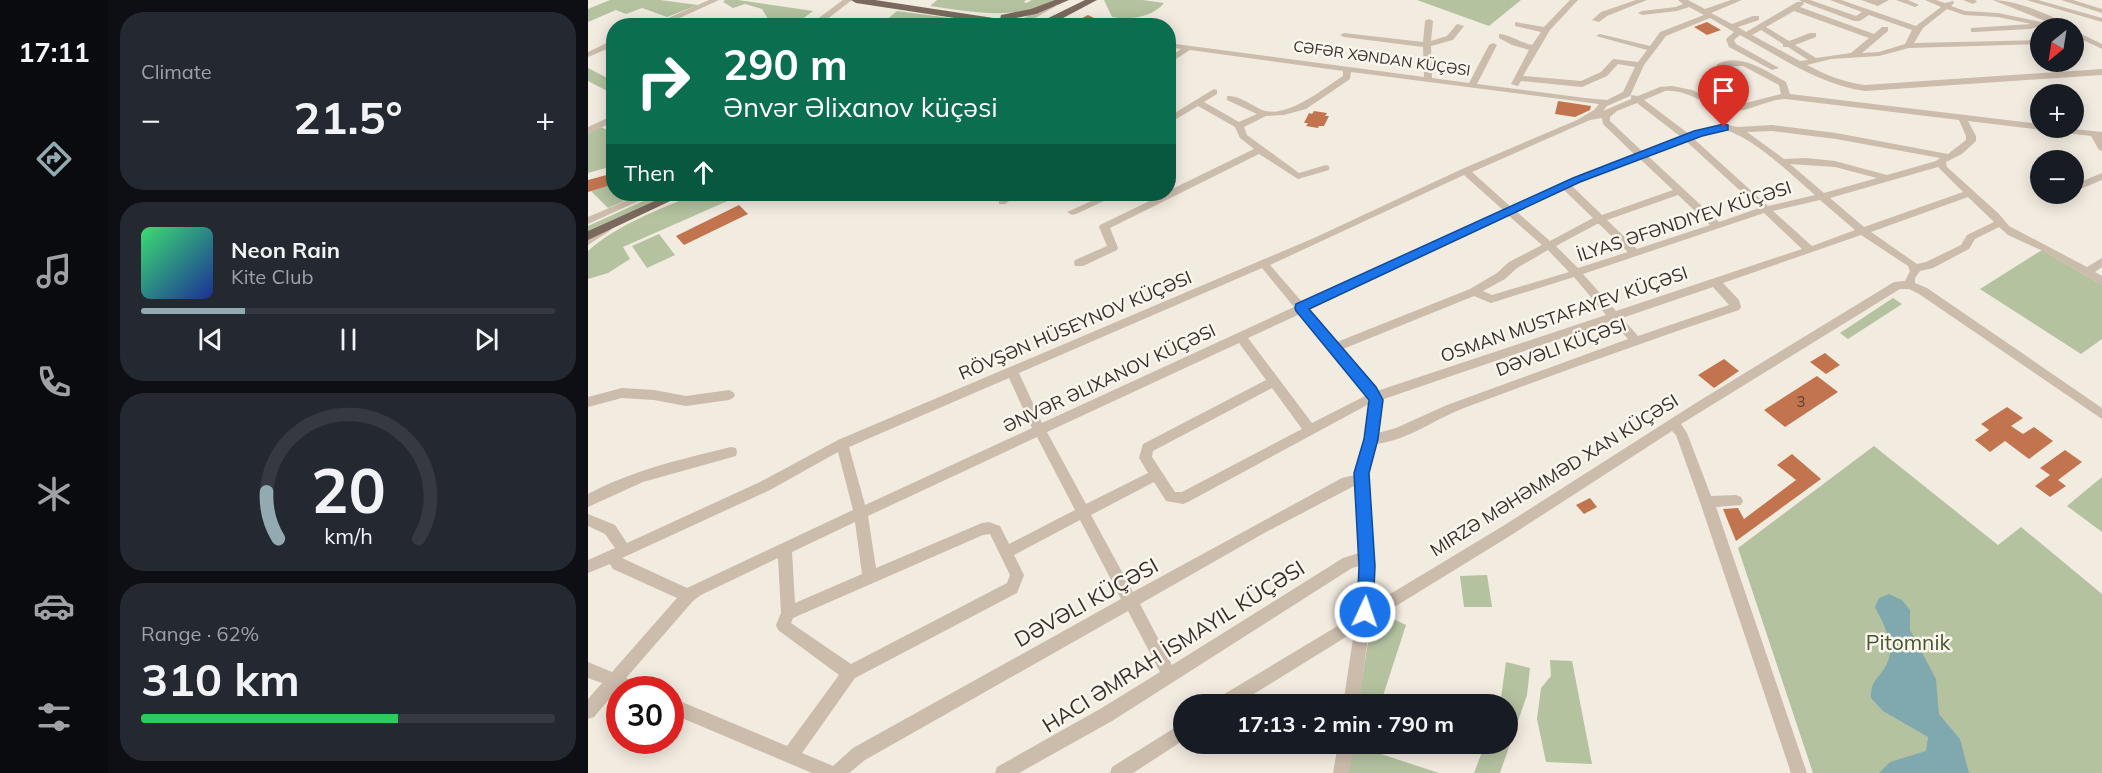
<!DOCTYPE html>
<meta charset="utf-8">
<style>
:root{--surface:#171b24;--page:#242831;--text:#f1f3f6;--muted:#9ea1a6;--line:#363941;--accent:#93aab0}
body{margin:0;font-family:Mulish,sans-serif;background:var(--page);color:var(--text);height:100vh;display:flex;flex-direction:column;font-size:22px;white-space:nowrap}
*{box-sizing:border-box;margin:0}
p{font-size:20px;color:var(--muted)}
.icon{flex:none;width:33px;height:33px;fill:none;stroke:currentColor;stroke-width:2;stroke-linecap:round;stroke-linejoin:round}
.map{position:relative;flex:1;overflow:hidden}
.details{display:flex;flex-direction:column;gap:12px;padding:12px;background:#0d0f14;width:480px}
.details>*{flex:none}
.hud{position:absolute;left:18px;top:18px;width:570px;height:183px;border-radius:24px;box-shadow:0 3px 15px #0003;background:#0b6e4f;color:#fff;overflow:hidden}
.needle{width:39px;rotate:210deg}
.fabs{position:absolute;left:1442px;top:18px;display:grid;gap:12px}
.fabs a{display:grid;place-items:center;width:54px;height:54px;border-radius:50%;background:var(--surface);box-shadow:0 3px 15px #0003;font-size:30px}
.speed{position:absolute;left:18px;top:676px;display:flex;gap:12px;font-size:30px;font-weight:700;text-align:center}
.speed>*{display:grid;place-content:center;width:78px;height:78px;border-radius:50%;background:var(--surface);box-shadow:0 3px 15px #0003;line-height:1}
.speed .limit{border:9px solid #d22;background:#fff;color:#111}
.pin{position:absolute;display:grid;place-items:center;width:51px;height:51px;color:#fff;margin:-62px -26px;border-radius:50% 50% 50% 0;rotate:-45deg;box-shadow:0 0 6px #0007}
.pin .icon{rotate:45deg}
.me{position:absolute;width:66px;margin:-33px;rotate:3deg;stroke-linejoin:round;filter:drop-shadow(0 0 4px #0008)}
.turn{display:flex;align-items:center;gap:21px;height:126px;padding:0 18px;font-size:27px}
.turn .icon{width:78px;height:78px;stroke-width:2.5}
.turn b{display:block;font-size:42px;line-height:51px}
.then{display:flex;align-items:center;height:57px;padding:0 18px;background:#0003;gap:12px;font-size:22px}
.big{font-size:45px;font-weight:700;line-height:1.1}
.details .tile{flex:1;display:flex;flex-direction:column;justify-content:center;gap:9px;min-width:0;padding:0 21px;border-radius:24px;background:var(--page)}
.details .dial{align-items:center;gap:0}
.dial svg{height:156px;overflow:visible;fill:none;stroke:var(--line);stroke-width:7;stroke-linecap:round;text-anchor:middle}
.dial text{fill:var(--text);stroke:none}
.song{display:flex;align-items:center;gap:18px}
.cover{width:72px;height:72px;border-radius:9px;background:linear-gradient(135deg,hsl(140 70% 55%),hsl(230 70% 35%))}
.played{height:6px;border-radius:3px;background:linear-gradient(90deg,var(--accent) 25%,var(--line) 25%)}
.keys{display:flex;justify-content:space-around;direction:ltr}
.heat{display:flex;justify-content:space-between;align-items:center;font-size:33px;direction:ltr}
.charge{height:9px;border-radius:4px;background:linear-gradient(90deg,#34c759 62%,var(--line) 0)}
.trip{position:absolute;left:585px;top:694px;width:345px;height:60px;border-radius:30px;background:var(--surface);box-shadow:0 3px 15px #0003;font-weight:700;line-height:60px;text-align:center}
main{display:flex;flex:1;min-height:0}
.tabs{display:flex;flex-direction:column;width:108px;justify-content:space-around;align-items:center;background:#090b0e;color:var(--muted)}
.tabs .icon{width:42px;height:42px}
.tabs .active{color:var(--accent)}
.tabs b{font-size:27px;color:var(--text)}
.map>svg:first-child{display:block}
</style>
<main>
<nav class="tabs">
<b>17:11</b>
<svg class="icon active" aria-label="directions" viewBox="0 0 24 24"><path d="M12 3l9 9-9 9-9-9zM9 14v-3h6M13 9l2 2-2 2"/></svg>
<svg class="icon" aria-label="music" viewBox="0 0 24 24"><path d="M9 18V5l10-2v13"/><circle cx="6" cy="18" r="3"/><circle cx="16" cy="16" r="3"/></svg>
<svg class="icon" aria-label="phone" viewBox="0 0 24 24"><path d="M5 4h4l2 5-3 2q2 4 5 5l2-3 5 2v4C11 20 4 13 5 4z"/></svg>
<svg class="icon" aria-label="climate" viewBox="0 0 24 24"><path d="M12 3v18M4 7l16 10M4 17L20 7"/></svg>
<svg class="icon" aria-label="car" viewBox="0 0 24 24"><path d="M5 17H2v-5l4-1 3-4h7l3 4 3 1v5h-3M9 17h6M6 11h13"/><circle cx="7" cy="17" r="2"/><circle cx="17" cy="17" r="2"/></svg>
<svg class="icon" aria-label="filters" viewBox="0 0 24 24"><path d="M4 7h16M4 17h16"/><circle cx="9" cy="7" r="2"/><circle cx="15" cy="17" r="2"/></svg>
</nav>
<section class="details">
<div class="tile"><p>Climate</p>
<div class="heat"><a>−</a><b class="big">21.5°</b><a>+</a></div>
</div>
<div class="tile">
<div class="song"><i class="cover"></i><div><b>Neon Rain</b><p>Kite Club</p></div></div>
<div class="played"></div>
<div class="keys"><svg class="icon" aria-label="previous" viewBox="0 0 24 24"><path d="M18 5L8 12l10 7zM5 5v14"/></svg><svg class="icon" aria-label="pause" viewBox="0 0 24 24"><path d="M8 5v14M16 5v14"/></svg><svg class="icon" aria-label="next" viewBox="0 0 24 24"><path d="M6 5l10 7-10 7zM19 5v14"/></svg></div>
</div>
<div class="tile dial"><svg viewBox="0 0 100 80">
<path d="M14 69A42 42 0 1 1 86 69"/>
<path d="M14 69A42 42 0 0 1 8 45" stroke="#93aab0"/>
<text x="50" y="56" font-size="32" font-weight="700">20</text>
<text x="50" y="72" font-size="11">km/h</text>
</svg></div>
<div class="tile"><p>Range · 62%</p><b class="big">310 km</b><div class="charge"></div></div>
</section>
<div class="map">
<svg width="1514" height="773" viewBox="0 0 1514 773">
<rect width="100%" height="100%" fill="#f2ebe0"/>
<g fill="#b4c2a0">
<path d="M22,0h50l38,5 -31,12 -25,-9 -16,6 -10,-4 -28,12v-13z"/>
<path d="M137,0h13l75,11 -17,13 -28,-5 -6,-10 -17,-5 -12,4 -10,-6z"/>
<path d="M349,0h89l-2,2 2,1 6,-3h27c-42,21 -85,12 -129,6z"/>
<path d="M516,0h39l21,3c-12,15 -35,17 -52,14z"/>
<path d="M829,0h104l-32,26z"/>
<path d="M309,11l91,12 10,2 -112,1 -2,-4z"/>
<path d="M0,68l25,13v13l-25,-13z"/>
<path d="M13,127l12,6v33l-25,7v-40z"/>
<path d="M25,184l1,10h26l-32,14 -17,-17z"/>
<path d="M71,194h11l-82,37v-5z"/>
<path d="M107,194h31l6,5 -109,48 7,12 -22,14 -20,6v-28c30,-27 71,-41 107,-57z"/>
<path d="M71,234l16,21 -28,13 -15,-22z"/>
<path d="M1454,250l60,35v54l-21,15 -101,-65z"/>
<path d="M1305,298l9,6 -54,35 -8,-6z"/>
<path d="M1286,446l124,99 23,-18 81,67v179h-289l-75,-225z"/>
<path d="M1514,477v55l-35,-26z"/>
<path d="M899,575l5,32h-28l-4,-31z"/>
<path d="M797,615l21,10 -26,80h-22l13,-82z"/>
<path d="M962,660l22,1 20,103 -46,-2 -9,-43 4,-31 10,-12z"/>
<path d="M918,662l24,6 -3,27 -27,78h-26l11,-29h23v-39h-8z"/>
<path d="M764,744h29v10l58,19h-91z"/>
</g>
<path fill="#80a9af" d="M1301,594l13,6 8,10v20l26,49 3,35 21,25 9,34h-90l11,-11 36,-11 2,-14 -45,-26 -12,-13c0,-16 4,-16 13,-29 14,-21 1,-42 -9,-62l4,-9z"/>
<g fill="#c2744e">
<path d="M500,15l23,11h-44z"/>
<path d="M1119,22l14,8 -14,5 -13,-8z"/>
<path d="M970,101l33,5 -1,4 -15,7 -20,-3z"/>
<path d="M726,111l13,2 -2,3h4l-5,10h-5l-1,2 -12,-2 2,-3h-4l5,-10 3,1z"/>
<path d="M26,173v11l-26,8v-12z"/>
<path d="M151,205l9,9 -64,31 -8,-9z"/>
<path d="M1237,353l15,12 -14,9 -16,-12z"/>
<path d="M1136,359l15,12 -25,17 -16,-13z"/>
<path d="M1229,376l21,16 -53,35 -21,-17z"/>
<path d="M1419,407l16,11 -12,8 12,8 11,-7 19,14 -24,18 -24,-18 -15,11 -15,-12 14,-10 -8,-6z"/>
<path d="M1477,450l17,12 -24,18 8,6 -16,11 -15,-11 15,-11 -10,-7z"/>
<path d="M1204,454l29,25 -85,62 -13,-32 15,-1 6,11 52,-39 -19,-15z"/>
<path d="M1002,498l7,9 -13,7 -8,-9z"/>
</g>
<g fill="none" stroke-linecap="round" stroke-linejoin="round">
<g fill="#cbbcac" fill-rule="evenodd">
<path d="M121,0h10l-57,26h-12z"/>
<path d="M255,0h9l-34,26h-10z"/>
<path d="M982,0h8l-28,30 -27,46 58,5 20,-9 12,-13 25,3 9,-12 -51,-14 4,-2 50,12 10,-14 44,-17 -15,-8 -12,4 -35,4 -4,-2 4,-2 34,-4 7,-3 -5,-4h10l17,9 26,-9h11l-31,13 21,11 21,-8h6v4l-21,7 8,5 51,-30h5l-3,-2h11l46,16 6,-4 -32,-12h11l75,26 25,-19 -16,-7h11l9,3 8,-2 1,2 -3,3 14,5 33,2 43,9 4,-1 -52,-21c22,0 61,15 78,28h-9l-11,-4 -21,5 -56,3h-3v-4l60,-4 -33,-7 -34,-2 -17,-6 -24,19 -9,15 126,-3v4l-131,4 -30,8 -48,3 -24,6c19,10 36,17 58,20l237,-16v6l-237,16c-46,-7 -85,-34 -125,-56l-6,5 2,4 43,24 -7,2 -43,-23 -3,-8 8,-7 -24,-14 -44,18 -22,29 -14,31 -23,10 -4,5 28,-12v-4l7,1 22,-9 12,-1 20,4 32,14 14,1 43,-11 -2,-9 -36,-19 -23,1 -4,-2c23,-14 50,6 70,17l4,12 250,30v4h24l38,4v19l-3,-1 -8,-14 -123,-15 8,15v5l-14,13 -16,8 1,5 52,47 10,12 78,41 15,-9v9l-7,5 7,4v9l-57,-33 -37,-17 -9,-8 -24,12 -6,10 -36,19 -13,3 -5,7v5l12,5 175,120v11l-183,-125 -10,-5h-9l-219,135 6,9 24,63 25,-1 5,2 2,4 -2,4 -25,2 91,266h-16l-91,-271 -24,-67 -4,-4 -159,103 -143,88 -11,83h-16l11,-73 -118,73h-22l2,-6 140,-84 4,-49 -8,2 -240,153 -93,52h-24l2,-6 103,-58 60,-37 -32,-61 -263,149 -16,13h-37l-142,-60v-16l117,49 52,-71 -61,-45 -2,-5 5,-12 -3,-55 -77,37 -8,6 -67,77 15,7 3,5h-27l-23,27 -6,2v-20l14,-16 -14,-5v-16l24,10 65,-74 -64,-29 -3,-5 -22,9v-13l27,-12 -10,-14 -17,-8v-12l27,11 12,18 133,-61 78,-42 476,-202 148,-69 115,-49 17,-10 5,-6 -248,-32 -1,7 -44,30 -22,6 -18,1 -22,11 3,8 52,38 27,-8 3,1v4l-31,9 -39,-25 -149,74 8,20 -1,2 -34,16h-8l-1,-3 1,-3 32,-14 -8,-19 1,-2 64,-31h4v-3l86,-42 -14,-11 -5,-11 -37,-21 -30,18v-7l46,-28 3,1v4l-13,8 35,20 18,-8 -30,-14v-4c12,-1 24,9 35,14 25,9 61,-21 81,-34v-5l-153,-21 -22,14v-6l13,-9 -13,-2v-4l256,34 -1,-30 -79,-10 -4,-2 4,-2 79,9 2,-21 4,-2 4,2 -2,20 16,-5 10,-12 7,2 -11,14 -22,6 1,32 37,5 20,-38 4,-2 4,2 -20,39 108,14 22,2 16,-8 12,-25 -17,-3 -11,12 -25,11 -61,-6 -3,5 -7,-2 18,-34 -17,-5 -13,-7v-4c9,0 23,9 33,11l9,-13 -26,-6v-4l29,5zM1215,2l51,19h6l9,-6 43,15 -7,14 -26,8 -17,1 26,-22v-4h-6l-8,7 -74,-27 4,-3zM1206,11l75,27 -18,15 -35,5 -21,-13 21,-8v-4h-6l-21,8 -23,-14zM1173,30l22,14v3h5l20,13 -8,1 -48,-26zM1077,91c24,-2 42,17 66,20 19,1 36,-12 55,-12l173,21 7,16v4l-18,14 -112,-21 -64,-8 -34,2 -14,-3 -35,10 -45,-34zM1049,103l44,34 -38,15 -33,-31v-4l7,-6zM1014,118l1,6 32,31 -73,28 -51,24 -39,-35 118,-52zM1136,130c28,6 69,46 91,65l-47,11 -74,-67zM1184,131l64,8 104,19 -4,3 -49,14 -52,-14 -29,-3 -22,1 -37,-27zM1099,142l72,66 -40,14 -71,-66zM1052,159l33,31 -71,25 -30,-29zM1202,164l45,3 42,11 -53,15zM1350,167l25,25 -99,35 -34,-29zM876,175l39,35 -200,93 -33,-38zM976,190l29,28 -43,23 -33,-29zM1090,195l32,30 -73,24 -30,-29zM1380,197l26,25 -27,13 -6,10 -35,17 -9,2 -46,-32zM1232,200l35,30 -43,16 -39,-35zM1176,213l38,36 -186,62 -33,-37zM921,216l33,29 -33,17 -12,11 -27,16 -133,53 -28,-32zM1009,224h2l29,28 -50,16 -22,-22zM1273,235l47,31 2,5 -5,10 -11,1 -195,119 -196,125 -131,79 2,-48 -7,-75 8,-38c32,-3 60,-25 89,-36 91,-34 183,-67 275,-98l2,-3 -2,-7 -16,-17zM960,250l21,22 -77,23 -9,-4 22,-12 12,-11zM674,268l32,39 -252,116 -23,-50zM986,277l32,38 -229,76 -34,-42 131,-53 17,7zM1125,287l16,18 -91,31 -16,-18zM712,314l67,81 -55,28 -64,-85zM1024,321l16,18 -181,66 -51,23 -18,5 3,-14v-19zM651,343l27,37 -123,64 -4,14 9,15 -62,31 -39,-72zM421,378l23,50 -167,77 -16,-58zM684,388l30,41 -120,63h-7l-23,-35 1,-6zM781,404l-2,26 -12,45 -13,3 -209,114 -42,-77 63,-33 12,19 17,3 5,-2zM449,437l38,73 -66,34 -9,-18 -11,-4 -7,1 -106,45 -8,-52zM250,452l15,58 -166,78 -65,-30 148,-68zM766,486l5,67 -16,5 -171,107 -32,-61 126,-72zM492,520l41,79 -268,149 -20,18 -31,-13 53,-75 162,-85 7,-18 -10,-20zM267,522l7,52 -67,29 -3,-51zM402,534l20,41 -3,8 -156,81 -60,-41 2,-5 190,-83z"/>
<path d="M1048,0h11l-40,16 -8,6 -7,-2 9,-8z"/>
<path d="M1273,0h28l-11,6z"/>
<path d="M1308,0h12l11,5 -4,2z"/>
<path d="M1375,0h12l2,2 -4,2z"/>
<path d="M1438,0h12l64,18v4z"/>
<path d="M1473,0h12l29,9v4z"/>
<path d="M461,4l7,2 -35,20h-11z"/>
<path d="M1485,30l29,14v5l-29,-14z"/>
<path d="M23,41h3v5l-26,11v-5z"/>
<path d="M26,115v7l-26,11v-6z"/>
<path d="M1514,173v7l-29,12v-7z"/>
<path d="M54,194h12l-66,30v-7z"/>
<path d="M421,194h11l-15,10h-6v-4z"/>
<path d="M519,194h12l-43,20 -4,1 -5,-3z"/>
<path d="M1465,194h14l-5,3h-8z"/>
<path d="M19,225l5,3 -1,2 -23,15v-8z"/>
<path d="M34,388l32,2 32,6 43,-6 4,2 2,3 -2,3 -4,2 -43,6 -32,-6 -32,-2 -34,9v-10z"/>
<path d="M143,447l5,1 1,4 -1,4 -93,26 -55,25v-13c45,-24 94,-35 143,-47z"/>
<path d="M596,722v18l-51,33h-23l2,-6z"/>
<path d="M750,744h16l-5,29h-16z"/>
</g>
<g fill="#7a695c" fill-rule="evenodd">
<path d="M263,0h24l125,19 1,-4 30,-6 24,-9h14l-33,14 -30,6 28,5 51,-25h12l-49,26h-41l-151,-23z"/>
<path d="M82,194h15l-97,46v-9z"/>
</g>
</g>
<path fill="#1a73e8" stroke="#114b97" stroke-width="1.5" d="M1136,124l4,1v5l-26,6 -122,46 -271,127 67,78 7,13 -5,39 -9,34 6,93 -2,46 -2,5 -6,3 -6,-3 -2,-5 2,-46 -5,-93 10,-34 5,-39 -73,-89 -1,-3 1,-4 277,-126 121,-47z"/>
<g text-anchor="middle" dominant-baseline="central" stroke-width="5" stroke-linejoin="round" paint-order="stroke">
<g font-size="15" fill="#39302b" stroke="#faf5ed">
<text transform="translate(794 58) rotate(8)">CƏFƏR XƏNDAN KÜÇƏSI</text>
</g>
<g font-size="15" fill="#5b4134">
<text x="1213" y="401">3</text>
</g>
<g font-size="18" fill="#39302b" stroke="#faf5ed">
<text transform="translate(1096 221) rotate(-18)">İLYAS ƏFƏNDIYEV KÜÇƏSI</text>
<text transform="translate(976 314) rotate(-19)">OSMAN MUSTAFAYEV KÜÇƏSI</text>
<text transform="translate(487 325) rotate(-23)">RÖVŞƏN HÜSEYNOV KÜÇƏSI</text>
<text transform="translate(973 347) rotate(-20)">DƏVƏLI KÜÇƏSI</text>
<text transform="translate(521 378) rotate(-25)">ƏNVƏR ƏLIXANOV KÜÇƏSI</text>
<text transform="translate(966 475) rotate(-32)">MIRZƏ MƏHƏMMƏD XAN KÜÇƏSI</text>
</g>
<g font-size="21" fill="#39302b" stroke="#faf5ed">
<text transform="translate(498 602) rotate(-29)">DƏVƏLI KÜÇƏSI</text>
<text transform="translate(585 646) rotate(-32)">HACI ƏMRAH İSMAYIL KÜÇƏSI</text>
</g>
<g font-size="21" fill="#45572f" stroke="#faf5ed">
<text x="1320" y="642">Pitomnik</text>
</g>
</g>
</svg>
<div class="fabs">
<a><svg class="needle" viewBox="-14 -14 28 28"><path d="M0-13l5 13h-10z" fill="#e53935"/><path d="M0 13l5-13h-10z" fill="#9ea1a6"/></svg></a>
<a>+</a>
<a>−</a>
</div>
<div class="speed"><div class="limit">30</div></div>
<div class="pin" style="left:1136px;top:127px;background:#d93025"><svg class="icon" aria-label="arrive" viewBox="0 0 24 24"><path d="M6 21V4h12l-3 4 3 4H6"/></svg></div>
<svg class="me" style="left:777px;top:612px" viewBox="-20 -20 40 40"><circle r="17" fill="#1a73e8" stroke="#fff" stroke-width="3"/><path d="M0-11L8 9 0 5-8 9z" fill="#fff"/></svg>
<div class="trip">17:13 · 2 min · 790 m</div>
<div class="hud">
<div class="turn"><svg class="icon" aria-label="right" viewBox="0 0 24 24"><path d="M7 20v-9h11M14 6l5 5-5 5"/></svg><div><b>290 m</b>Ənvər Əlixanov küçəsi</div></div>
<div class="then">Then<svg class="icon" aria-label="ahead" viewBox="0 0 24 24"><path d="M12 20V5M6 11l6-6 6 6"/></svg></div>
</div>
</div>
</main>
